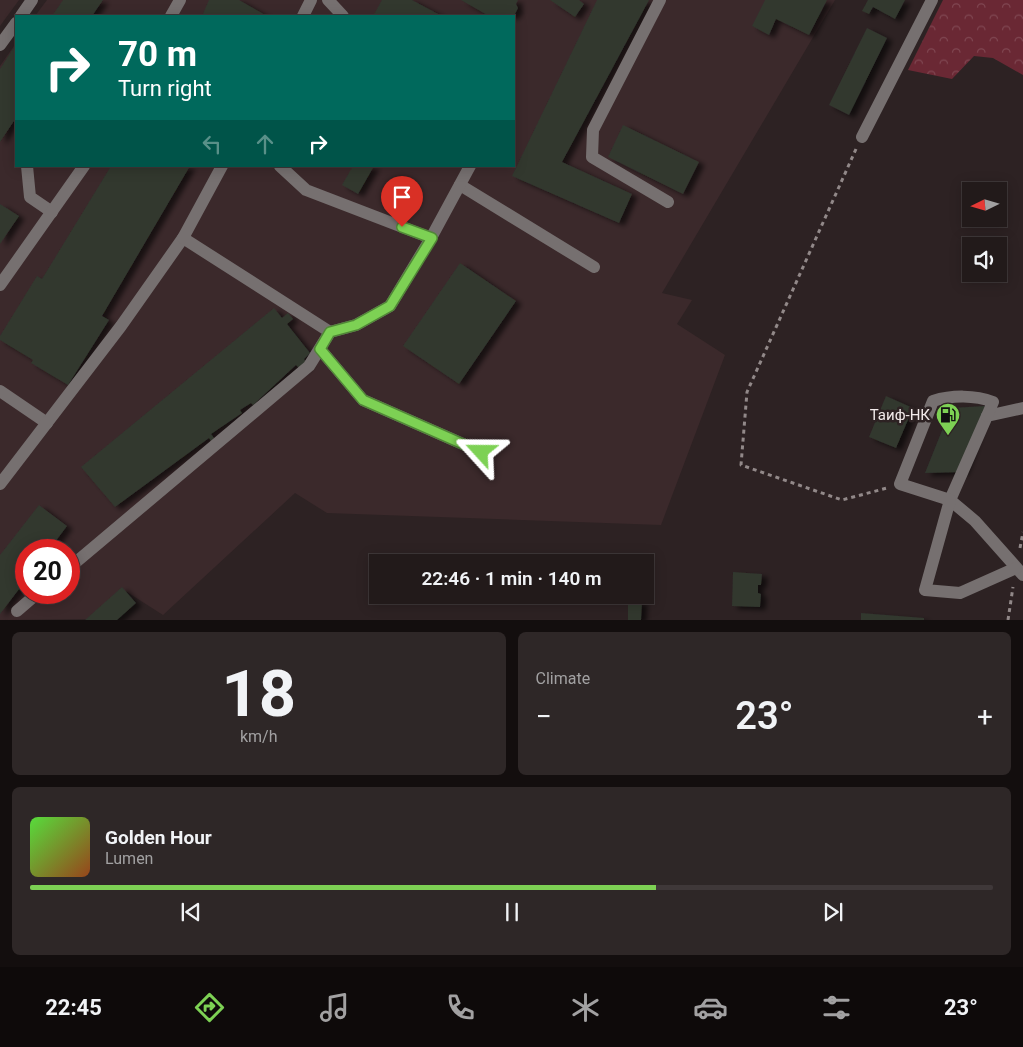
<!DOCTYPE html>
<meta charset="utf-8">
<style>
:root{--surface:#221a1a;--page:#2e2727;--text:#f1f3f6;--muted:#a2a1a2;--line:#3f3839;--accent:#7dd154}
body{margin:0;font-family:Roboto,sans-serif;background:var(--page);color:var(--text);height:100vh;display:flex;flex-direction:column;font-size:19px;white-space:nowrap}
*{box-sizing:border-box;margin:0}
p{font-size:16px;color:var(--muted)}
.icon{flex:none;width:28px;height:28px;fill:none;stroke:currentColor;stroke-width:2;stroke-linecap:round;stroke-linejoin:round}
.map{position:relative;height:620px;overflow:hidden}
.drawer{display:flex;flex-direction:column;gap:12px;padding:12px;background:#130e0e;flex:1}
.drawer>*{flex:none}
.top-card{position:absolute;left:15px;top:15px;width:500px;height:152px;border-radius:0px;box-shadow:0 2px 12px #0003,0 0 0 1px var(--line);background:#00695c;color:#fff;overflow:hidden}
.needle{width:32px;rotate:265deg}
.controls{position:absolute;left:962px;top:182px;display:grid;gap:10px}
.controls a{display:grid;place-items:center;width:45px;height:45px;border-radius:0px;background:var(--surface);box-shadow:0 2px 12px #0003,0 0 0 1px var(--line);font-size:25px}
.speed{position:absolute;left:15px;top:539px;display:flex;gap:10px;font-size:25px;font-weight:700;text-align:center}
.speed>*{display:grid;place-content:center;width:65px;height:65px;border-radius:50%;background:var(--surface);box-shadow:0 2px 12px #0003,0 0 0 1px var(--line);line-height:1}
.speed .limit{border:8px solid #d22;background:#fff;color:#111}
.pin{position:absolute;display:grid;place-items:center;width:42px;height:42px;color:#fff;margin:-51px -21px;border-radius:50% 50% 50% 0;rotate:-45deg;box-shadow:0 0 5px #0007}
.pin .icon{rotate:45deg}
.me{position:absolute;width:55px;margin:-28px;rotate:294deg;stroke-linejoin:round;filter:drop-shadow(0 0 4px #0008)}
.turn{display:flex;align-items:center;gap:18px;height:105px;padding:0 20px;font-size:22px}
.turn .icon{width:65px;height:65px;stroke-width:2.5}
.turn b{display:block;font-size:35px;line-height:42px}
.lanes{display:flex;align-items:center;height:48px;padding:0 20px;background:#0003;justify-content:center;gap:25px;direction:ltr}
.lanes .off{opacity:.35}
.big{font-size:38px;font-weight:600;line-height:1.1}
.drawer .tile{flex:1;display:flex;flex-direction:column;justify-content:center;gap:8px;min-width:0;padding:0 18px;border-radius:8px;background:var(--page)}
.drawer .dial{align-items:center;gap:0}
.dial b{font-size:65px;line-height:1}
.song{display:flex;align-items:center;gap:15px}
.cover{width:60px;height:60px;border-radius:8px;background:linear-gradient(135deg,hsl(110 70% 55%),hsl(20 70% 35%))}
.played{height:5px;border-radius:2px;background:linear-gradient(90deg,var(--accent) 65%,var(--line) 65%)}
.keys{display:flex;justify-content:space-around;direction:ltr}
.heat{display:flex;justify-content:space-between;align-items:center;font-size:28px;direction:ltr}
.drawer .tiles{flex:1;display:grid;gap:12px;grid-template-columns:1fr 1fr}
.tile:last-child{grid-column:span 2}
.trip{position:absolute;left:369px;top:554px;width:285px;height:50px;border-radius:0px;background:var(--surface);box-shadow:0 2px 12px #0003,0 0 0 1px var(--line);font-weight:600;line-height:50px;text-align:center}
.menu{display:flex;height:80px;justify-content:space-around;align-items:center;background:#0e0a0a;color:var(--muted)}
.menu .icon{width:35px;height:35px}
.menu .current{color:var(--accent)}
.menu b{font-size:22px;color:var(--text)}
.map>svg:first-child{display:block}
</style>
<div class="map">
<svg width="1023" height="620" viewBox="0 0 1023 620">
<defs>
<pattern id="forest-crowns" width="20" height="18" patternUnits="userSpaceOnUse" patternTransform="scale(1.25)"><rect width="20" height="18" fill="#6a2834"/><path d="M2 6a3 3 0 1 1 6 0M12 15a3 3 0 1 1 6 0" fill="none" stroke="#804752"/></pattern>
<filter id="shadow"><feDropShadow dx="5.5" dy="3" stdDeviation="2.5" flood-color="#0009"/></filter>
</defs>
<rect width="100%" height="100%" fill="#2d2223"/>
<g fill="#3b292b" fill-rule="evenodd">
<path d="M0,0h19l-19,26z"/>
<path d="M47,0h788l-173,293 30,7 -15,24 48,31 -64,170 -334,-12 -32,-20 -132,122 -36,-23 -33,27 -94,1v-554l16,-23v123h498v-150h-479zM26,550h43v42h-43z"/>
</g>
<path fill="url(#forest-crowns)" d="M943,0h80v75l-30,-17 -19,-2 -22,23 -44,-9z"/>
<g fill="#31372e" filter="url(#shadow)">
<path d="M63,0h40l-11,16h-40z"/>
<path d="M209,0h30l28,16h-65z"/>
<path d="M382,0h30l30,16h-69z"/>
<path d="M461,0h57l-2,4 2,4 -4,8h-25z"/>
<path d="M550,0h29l5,4 -9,13z"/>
<path d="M597,0h52l-87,162 70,32 -13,29 -107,-47z"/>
<path d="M765,0h62l-18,35 -33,-16 -7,16 -17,-9z"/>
<path d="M868,0h37l-10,19 -22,-12 -4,7 -7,-3z"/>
<path d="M867,28l20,10 -38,77 -20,-10z"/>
<path d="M16,44v74l-16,24v-73z"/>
<path d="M623,125l76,37 -16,32 -75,-37z"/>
<path d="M111,166h79l-88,150 7,4 -41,65 -37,-22 2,-3 -33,-20v-4l37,-60 5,3z"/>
<path d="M353,166h21l-16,28 -16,-9z"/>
<path d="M0,204l19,12 -19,28z"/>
<path d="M460,263l56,38 -57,83 -56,-38z"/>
<path d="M274,308l8,10 6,-5 5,6 -6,5 23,29 -6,6 3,5 -6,6 -5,-5 -43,40 -2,-2 -11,7 2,3 -31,21 3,4 -3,3 -2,-3 -94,69 -34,-40z"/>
<path d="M886,396l27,12 -17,40 -27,-11z"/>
<path d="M985,406l-22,66 -38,1 26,-65z"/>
<path d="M39,505l28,21 -18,24h-23v30l-26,34v-59z"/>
<path d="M733,572l29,2 -1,11h-3v8l3,1 -1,13 -28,-1z"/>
<path d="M122,587l14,16 -19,17h-32z"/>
<path d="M628,601h14l-1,19h-13z"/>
<path d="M861,613l63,5v2h-63z"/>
</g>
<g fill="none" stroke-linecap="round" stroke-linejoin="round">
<g stroke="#928989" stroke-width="3" stroke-dasharray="4 4" stroke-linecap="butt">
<path d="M856,149l-109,243 -6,73 101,35 45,-12"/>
<path d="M1020,548l3,-16"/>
<path d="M1008,620l5,-33"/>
</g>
<g stroke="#767070" stroke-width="12">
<path d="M328,0l15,16"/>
<path d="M660,0l-67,130 -1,27 76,45"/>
<path d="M21,16l11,-16"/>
<path d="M171,16l9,-16"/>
<path d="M303,16l8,-16"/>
<path d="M0,45l16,-22"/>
<path d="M862,137l70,-137"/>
<path d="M27,166l3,31 22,15"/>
<path d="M280,166l26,24 125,48"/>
<path d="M460,185l134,82"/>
<path d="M0,285l84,-119"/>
<path d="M330,332l26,-7 34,-19 41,-68 39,-72"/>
<path d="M320,349l43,51 118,52"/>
<path d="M0,391l47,32"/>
<path d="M1023,408l-36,8 -37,84 25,21 48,54"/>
<path d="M987,416l6,-14c-18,-7 -41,-7 -60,-1l-33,83 50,16 -25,90 35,3 56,-25"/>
<path d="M0,484l121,-158 62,-88"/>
<path d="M69,568l240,-202 21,-34 -147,-94 39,-72"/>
<path d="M17,611l22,-19"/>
</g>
</g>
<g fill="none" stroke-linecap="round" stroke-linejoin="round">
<defs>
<path id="route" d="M402,227l30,11 -42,68 -34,19 -26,7 -10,17 43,51 118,52"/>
</defs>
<use href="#route" stroke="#518837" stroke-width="12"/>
<use href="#route" stroke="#7dd154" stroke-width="9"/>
</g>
<defs>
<symbol id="fuel-pin" viewBox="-11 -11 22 30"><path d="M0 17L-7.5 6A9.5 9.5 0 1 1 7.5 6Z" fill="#7dd154" stroke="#2d2223"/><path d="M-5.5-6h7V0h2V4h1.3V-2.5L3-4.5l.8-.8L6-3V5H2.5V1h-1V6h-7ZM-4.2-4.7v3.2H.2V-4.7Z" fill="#111"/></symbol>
</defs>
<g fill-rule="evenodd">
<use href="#fuel-pin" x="934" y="401" width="28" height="38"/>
</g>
<g text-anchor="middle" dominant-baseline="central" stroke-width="5" stroke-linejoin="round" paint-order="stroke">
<g font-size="15" fill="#f2eaea" stroke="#2d2223" text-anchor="end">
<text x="930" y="415">Таиф-НК</text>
</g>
</g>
</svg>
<div class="controls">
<a><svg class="needle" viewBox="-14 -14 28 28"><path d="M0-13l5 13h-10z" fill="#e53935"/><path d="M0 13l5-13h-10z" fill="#a2a1a2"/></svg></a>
<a><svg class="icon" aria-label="sound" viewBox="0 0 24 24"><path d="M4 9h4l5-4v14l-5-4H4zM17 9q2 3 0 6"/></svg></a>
</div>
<div class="speed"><div class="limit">20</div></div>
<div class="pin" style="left:402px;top:227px;background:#d93025"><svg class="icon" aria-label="arrive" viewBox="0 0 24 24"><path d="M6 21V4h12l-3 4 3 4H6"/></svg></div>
<svg class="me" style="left:481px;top:452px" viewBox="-20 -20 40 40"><path d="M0-17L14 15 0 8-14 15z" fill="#7dd154" stroke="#fff" stroke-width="4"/></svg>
<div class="trip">22:46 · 1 min · 140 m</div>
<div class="top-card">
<div class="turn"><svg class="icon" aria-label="right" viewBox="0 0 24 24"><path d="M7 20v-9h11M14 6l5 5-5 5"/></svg><div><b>70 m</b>Turn right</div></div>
<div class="lanes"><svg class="icon off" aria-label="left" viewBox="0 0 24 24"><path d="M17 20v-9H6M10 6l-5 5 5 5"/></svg><svg class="icon off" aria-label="ahead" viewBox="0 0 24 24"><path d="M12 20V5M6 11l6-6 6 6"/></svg><svg class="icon" aria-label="right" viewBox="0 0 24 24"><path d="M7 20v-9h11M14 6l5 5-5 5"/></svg></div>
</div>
</div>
<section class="drawer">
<div class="tiles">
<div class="tile dial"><b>18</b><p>km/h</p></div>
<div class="tile"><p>Climate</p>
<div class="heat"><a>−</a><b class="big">23°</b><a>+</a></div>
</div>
<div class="tile">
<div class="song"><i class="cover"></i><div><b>Golden Hour</b><p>Lumen</p></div></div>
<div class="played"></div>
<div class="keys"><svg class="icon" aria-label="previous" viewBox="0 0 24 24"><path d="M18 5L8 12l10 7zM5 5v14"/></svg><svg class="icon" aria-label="pause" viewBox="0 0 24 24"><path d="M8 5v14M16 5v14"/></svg><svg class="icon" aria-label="next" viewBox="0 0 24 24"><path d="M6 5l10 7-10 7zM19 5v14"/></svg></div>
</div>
</div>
</section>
<nav class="menu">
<b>22:45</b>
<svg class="icon current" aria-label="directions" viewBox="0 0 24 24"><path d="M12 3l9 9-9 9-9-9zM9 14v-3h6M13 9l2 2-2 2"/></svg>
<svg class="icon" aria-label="music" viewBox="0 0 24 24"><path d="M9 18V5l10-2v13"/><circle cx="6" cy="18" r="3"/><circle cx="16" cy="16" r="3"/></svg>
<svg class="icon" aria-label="phone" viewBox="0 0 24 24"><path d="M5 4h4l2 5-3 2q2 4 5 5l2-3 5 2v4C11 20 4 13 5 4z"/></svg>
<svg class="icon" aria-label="climate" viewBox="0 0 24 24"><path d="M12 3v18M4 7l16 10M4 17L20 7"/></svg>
<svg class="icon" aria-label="car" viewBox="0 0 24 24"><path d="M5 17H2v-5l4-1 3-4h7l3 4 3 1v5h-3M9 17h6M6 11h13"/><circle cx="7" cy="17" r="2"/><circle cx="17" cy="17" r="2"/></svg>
<svg class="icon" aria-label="filters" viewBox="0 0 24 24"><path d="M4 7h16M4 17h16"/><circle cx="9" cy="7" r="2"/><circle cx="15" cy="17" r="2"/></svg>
<b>23°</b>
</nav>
